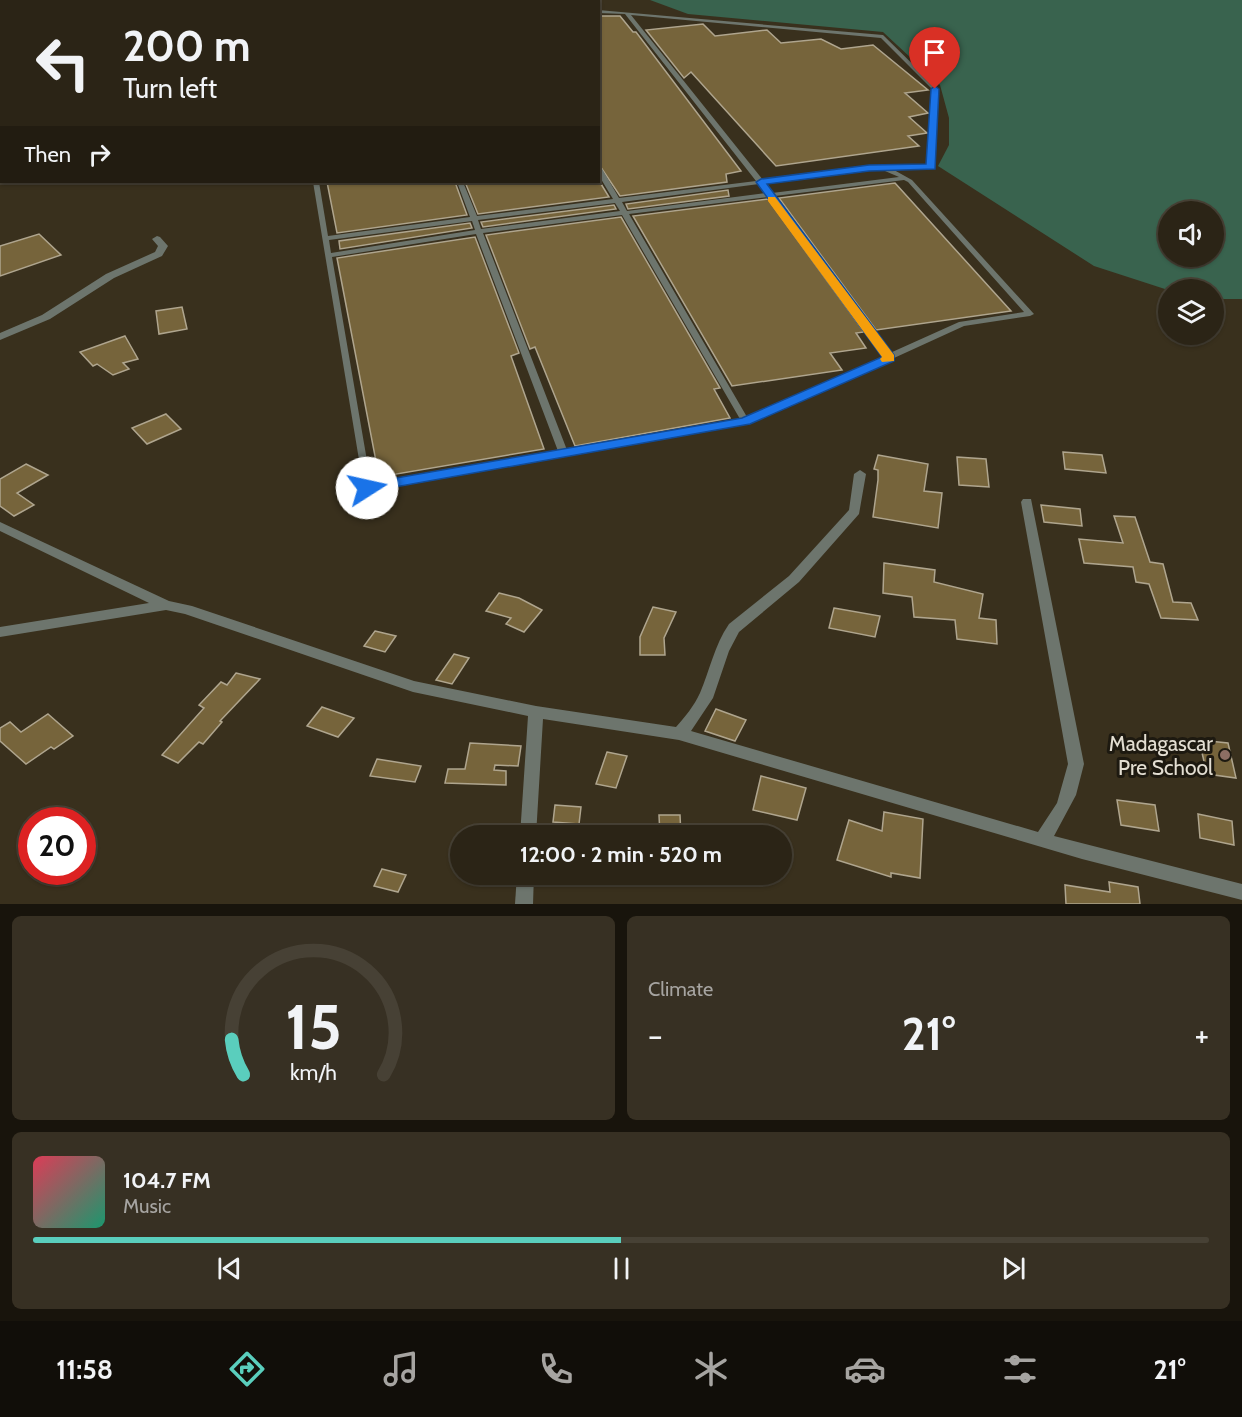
<!DOCTYPE html>
<meta charset="utf-8">
<style>
:root{--surface:#2b2416;--page:#373023;--text:#f1f3f6;--muted:#a6a4a1;--line:#474135;--accent:#5acebd}
body{margin:0;font-family:Cabin,sans-serif;background:var(--page);color:var(--text);height:100vh;display:flex;flex-direction:column;font-size:22px;white-space:nowrap}
*{box-sizing:border-box;margin:0}
p{font-size:20px;color:var(--muted)}
.icon{flex:none;width:33px;height:33px;fill:none;stroke:currentColor;stroke-width:2;stroke-linecap:round;stroke-linejoin:round}
.map{position:relative;height:904px;overflow:hidden}
.panel{display:flex;flex-direction:column;gap:12px;padding:12px;background:#18140c;flex:1}
.panel>*{flex:none}
.banner{position:absolute;left:0px;top:0px;width:600px;height:183px;box-shadow:0 2px 4px #0004,0 0 0 2px var(--line);background:#2b2416;color:var(--text);overflow:hidden}
.controls{position:absolute;left:1158px;top:201px;display:grid;gap:12px}
.controls a{display:grid;place-items:center;width:66px;height:66px;border-radius:50%;background:var(--surface);box-shadow:0 2px 4px #0004,0 0 0 2px var(--line);font-size:30px}
.speed{position:absolute;left:18px;top:807px;display:flex;gap:12px;font-size:30px;font-weight:700;text-align:center}
.speed>*{display:grid;place-content:center;width:78px;height:78px;border-radius:50%;background:var(--surface);box-shadow:0 2px 4px #0004,0 0 0 2px var(--line);line-height:1}
.speed .limit{border:9px solid #d22;background:#fff;color:#111}
.pin{position:absolute;display:grid;place-items:center;width:51px;height:51px;color:#fff;margin:-62px -26px;border-radius:50% 50% 50% 0;rotate:-45deg;box-shadow:0 0 6px #0007}
.pin .icon{rotate:45deg}
.me{position:absolute;width:66px;margin:-33px;rotate:80deg;stroke-linejoin:round;filter:drop-shadow(0 0 4px #0008)}
.turn{display:flex;align-items:center;gap:21px;height:126px;padding:0 24px;font-size:27px}
.turn .icon{width:78px;height:78px;stroke-width:2.5}
.turn b{display:block;font-size:42px;line-height:51px}
.then{display:flex;align-items:center;height:57px;padding:0 24px;background:#0003;gap:12px;font-size:22px}
.big{font-size:45px;font-weight:700;line-height:1.1}
.panel .card{flex:1;display:flex;flex-direction:column;justify-content:center;gap:9px;min-width:0;padding:0 21px;border-radius:9px;background:var(--page)}
.panel .dial{align-items:center;gap:0}
.dial svg{height:156px;overflow:visible;fill:none;stroke:var(--line);stroke-width:7;stroke-linecap:round;text-anchor:middle}
.dial text{fill:var(--text);stroke:none}
.song{display:flex;align-items:center;gap:18px}
.cover{width:72px;height:72px;border-radius:9px;background:linear-gradient(135deg,hsl(350 70% 55%),hsl(160 70% 35%))}
.played{height:6px;border-radius:3px;background:linear-gradient(90deg,var(--accent) 50%,var(--line) 50%)}
.keys{display:flex;justify-content:space-around;direction:ltr}
.heat{display:flex;justify-content:space-between;align-items:center;font-size:33px;direction:ltr}
.panel .tiles{flex:1;display:grid;gap:12px;grid-template-columns:1fr 1fr}
.card:last-child{grid-column:span 2}
.trip{position:absolute;left:450px;top:825px;width:342px;height:60px;border-radius:30px;background:var(--surface);box-shadow:0 2px 4px #0004,0 0 0 2px var(--line);font-weight:700;line-height:60px;text-align:center}
.dock{display:flex;height:96px;justify-content:space-around;align-items:center;background:#110e09;color:var(--muted)}
.dock .icon{width:42px;height:42px}
.dock .active{color:var(--accent)}
.dock b{font-size:27px;color:var(--text)}
.map>svg:first-child{display:block}
</style>
<div class="map">
<svg width="1242" height="904" viewBox="0 0 1242 904">
<rect width="100%" height="100%" fill="#39301d"/>
<path fill="#39634e" fill-rule="evenodd" d="M650,0h592v299h-28v-9h-46l-74,-24 -156,-100 11,-21v-27l-9,-33 -57,-53 -195,-18zM1168,212h46v44h-46z"/>
<g fill="#76643b" stroke="#afa58e" stroke-width="1.5">
<path d="M598,16h22l13,16h3l105,139 -15,3 1,8 -107,14 -22,-33z"/>
<path d="M703,24l12,12 52,-6 14,13 40,-4 20,10 32,-4 55,45 -23,3 23,20 -19,4 18,16 -19,3 11,10 -143,20 -85,-94 -7,6 -38,-48z"/>
<path d="M598,179l11,18 -131,17 -13,-32h133z"/>
<path d="M327,182h128l12,33 -130,18z"/>
<path d="M895,183l116,128 -135,19 -97,-132z"/>
<path d="M728,190l1,6 -101,13 -2,-5z"/>
<path d="M768,199l96,133 -8,1 10,15 -36,5 12,17 -110,16 -99,-170z"/>
<path d="M614,205l2,4 -133,18 -2,-5z"/>
<path d="M621,217l99,171 -6,1 16,29 -155,28 -40,-99 -5,2 -44,-114z"/>
<path d="M470,223l2,5 -132,21 -1,-8z"/>
<path d="M39,234l22,21 -61,21v-30z"/>
<path d="M475,237l44,116 -8,3 33,93 -165,28 -42,-219z"/>
<path d="M182,307l5,22 -28,5 -3,-23z"/>
<path d="M125,336l13,23 -15,4 6,6 -16,6 -16,-11 -4,2 -13,-14z"/>
<path d="M166,414l15,15 -34,15 -15,-16z"/>
<path d="M1063,452l39,3 4,18 -41,-4z"/>
<path d="M878,455l50,9 -4,27 18,2 -4,35 -65,-11 5,-37v-10l-4,-1z"/>
<path d="M957,457l29,2 3,28 -30,-2z"/>
<path d="M26,464l22,11 -31,18 17,12 -20,11 -14,-10v-27z"/>
<path d="M1041,505l39,4 2,17 -38,-4z"/>
<path d="M1114,516l21,1 15,45 13,2 10,38 18,1 7,17 -37,-2 -12,-34 -13,-2 -3,-15 -49,-4 -5,-24 44,4z"/>
<path d="M884,563l51,7 -1,12 49,12 -4,24 17,2 1,24 -40,-5 -2,-19 -41,-3 -2,-20 -29,-4z"/>
<path d="M499,593l20,5 23,12 -18,22 -18,-8 5,-6 -25,-7z"/>
<path d="M653,607l23,5 -12,26 1,17h-25v-18z"/>
<path d="M834,608l46,8 -5,21 -46,-9z"/>
<path d="M375,631l21,5 -11,16 -21,-6z"/>
<path d="M454,654l15,4 -17,26 -16,-4z"/>
<path d="M236,673l24,6 -40,42 2,1 -19,22 -4,-2 -21,21 -16,-8 42,-47 -5,-3 22,-23 6,3z"/>
<path d="M322,707l32,11 -16,19 -31,-11z"/>
<path d="M716,709l30,11 -11,21 -30,-10z"/>
<path d="M48,714l25,22 -19,13 -3,-2 -25,17 -26,-23v-13l10,-6 11,10z"/>
<path d="M1199,740l29,3 8,35 -29,-4z"/>
<path d="M470,743l51,3 -3,20 -23,-1 -1,5 12,1v14l-61,-2 3,-14h17z"/>
<path d="M607,752l20,4 -11,32 -20,-4z"/>
<path d="M377,759l44,7 -6,16 -45,-6z"/>
<path d="M761,776l45,12 -9,32 -44,-10z"/>
<path d="M1117,800l38,5 4,26 -38,-6z"/>
<path d="M555,805l26,2 -2,17 -26,-2z"/>
<path d="M884,812l39,7 -3,59 -29,-5v4l-54,-17 12,-40 33,11z"/>
<path d="M1198,814l34,7 2,24 -34,-7z"/>
<path d="M659,815h21l1,21h-21z"/>
<path d="M382,869l24,6 -8,17 -24,-6z"/>
<path d="M1109,882l29,5 2,17h-74l-1,-19 45,7z"/>
</g>
<g fill="none" stroke-linecap="round" stroke-linejoin="round">
<g fill="#6d756d" fill-rule="evenodd">
<path d="M370,0l15,2h-12z"/>
<path d="M443,0h6l-2,2h-6z"/>
<path d="M537,0h6l-2,2h-5z"/>
<path d="M598,10l285,25 55,54 -4,78 -3,2 -37,1 18,10 122,134 -4,2 -66,10 -70,32 -1,2h-5l-140,63 -381,68 -3,-1 -51,-308h6l9,54 142,-19 -13,-35h6l14,34 136,-17 -15,-25v-9l3,2 18,31 137,-17 -131,-167 -27,-1zM631,15l250,23 51,51 -4,76 -36,1 -3,2 -20,-2 -106,14zM869,170l16,1 14,6 -127,16 -7,-10zM904,180l4,2 116,130 -65,10 -69,31 -115,-157zM759,184l7,9 -139,18 -5,-9zM769,197l115,159 -137,61 -118,-203zM615,203l5,8 -139,18 -3,-9zM622,215l118,204 -173,31 -84,-217zM472,221l3,9 -144,23 -2,-13zM476,234l82,217 -187,33 -39,-227z"/>
</g>
<g fill="#6d756d" fill-rule="evenodd">
<path d="M42,0l13,2h-12z"/>
<path d="M114,0h8l-9,2z"/>
<rect x="0" y="56" width="2" height="4"/>
<rect x="0" y="126" width="2" height="5"/>
<rect x="0" y="161" width="2" height="6"/>
<path d="M157,236l3,1 8,9 -6,10 -48,22 -64,41 -50,21v-7l42,-18 64,-41 49,-22 3,-6 -6,-7z"/>
<path d="M860,470l6,4 -7,40 -60,68 -60,50 -10,19 -16,47 -22,33 347,101 19,-29 11,-39 -47,-262 2,-3h8l53,265 -8,31 -22,41 188,48v16l-160,-41 -403,-119 -136,-21 -7,117h-16l8,-120 -115,-24 -228,-78 -19,-4 -166,27v-10l149,-24 -149,-72v-9l169,79 23,5 222,75 122,25 140,21c9,-10 18,-21 24,-34 10,-23 14,-47 29,-69l60,-48 60,-66 5,-36z"/>
<path d="M517,874h17l-1,30h-18z"/>
</g>
</g>
<path fill="#1a73e8" stroke="#114b97" stroke-width="1.5" d="M935,86l4,3 -4,80 -66,2 -102,13 127,171v6l-144,63 -383,68 -5,-1 -2,-3 7,-5 375,-65 140,-61 -126,-175 5,-3 108,-14 57,-1 5,-75z"/>
<path fill="#f59e0b" d="M768,197h7l119,158v6l-12,1 -2,-3 2,-2 -114,-156z"/>
<circle fill="#8d6e63" stroke="#1d1910" stroke-width="2" cx="1225" cy="755" r="6"/>
<g text-anchor="middle" dominant-baseline="central" stroke-width="6" stroke-linejoin="round" paint-order="stroke">
<g font-size="21" fill="#e3ded2" stroke="#1d1910" text-anchor="end">
<text x="1213" y="743">Madagascar<tspan x="1213" dy="24">Pre School</tspan></text>
</g>
</g>
</svg>
<div class="controls">
<a><svg class="icon" aria-label="sound" viewBox="0 0 24 24"><path d="M4 9h4l5-4v14l-5-4H4zM17 9q2 3 0 6"/></svg></a>
<a><svg class="icon" aria-label="layers" viewBox="0 0 24 24"><path d="M12 4l9 5-9 5-9-5zM3 14l9 5 9-5"/></svg></a>
</div>
<div class="speed"><div class="limit">20</div></div>
<div class="pin" style="left:935px;top:89px;background:#d93025"><svg class="icon" aria-label="arrive" viewBox="0 0 24 24"><path d="M6 21V4h12l-3 4 3 4H6"/></svg></div>
<svg class="me" style="left:367px;top:488px" viewBox="-20 -20 40 40"><circle r="19" fill="#fff"/><path d="M0-13L10 11 0 6-10 11z" fill="#1a73e8"/></svg>
<div class="trip">12:00 · 2 min · 520 m</div>
<div class="banner">
<div class="turn"><svg class="icon" aria-label="left" viewBox="0 0 24 24"><path d="M17 20v-9H6M10 6l-5 5 5 5"/></svg><div><b>200 m</b>Turn left</div></div>
<div class="then">Then<svg class="icon" aria-label="right" viewBox="0 0 24 24"><path d="M7 20v-9h11M14 6l5 5-5 5"/></svg></div>
</div>
</div>
<section class="panel">
<div class="tiles">
<div class="card dial"><svg viewBox="0 0 100 80">
<path d="M14 69A42 42 0 1 1 86 69"/>
<path d="M14 69A42 42 0 0 1 8 51" stroke="#5acebd"/>
<text x="50" y="56" font-size="32" font-weight="700">15</text>
<text x="50" y="72" font-size="11">km/h</text>
</svg></div>
<div class="card"><p>Climate</p>
<div class="heat"><a>−</a><b class="big">21°</b><a>+</a></div>
</div>
<div class="card">
<div class="song"><i class="cover"></i><div><b>104.7 FM</b><p>Music</p></div></div>
<div class="played"></div>
<div class="keys"><svg class="icon" aria-label="previous" viewBox="0 0 24 24"><path d="M18 5L8 12l10 7zM5 5v14"/></svg><svg class="icon" aria-label="pause" viewBox="0 0 24 24"><path d="M8 5v14M16 5v14"/></svg><svg class="icon" aria-label="next" viewBox="0 0 24 24"><path d="M6 5l10 7-10 7zM19 5v14"/></svg></div>
</div>
</div>
</section>
<nav class="dock">
<b>11:58</b>
<svg class="icon active" aria-label="directions" viewBox="0 0 24 24"><path d="M12 3l9 9-9 9-9-9zM9 14v-3h6M13 9l2 2-2 2"/></svg>
<svg class="icon" aria-label="music" viewBox="0 0 24 24"><path d="M9 18V5l10-2v13"/><circle cx="6" cy="18" r="3"/><circle cx="16" cy="16" r="3"/></svg>
<svg class="icon" aria-label="phone" viewBox="0 0 24 24"><path d="M5 4h4l2 5-3 2q2 4 5 5l2-3 5 2v4C11 20 4 13 5 4z"/></svg>
<svg class="icon" aria-label="climate" viewBox="0 0 24 24"><path d="M12 3v18M4 7l16 10M4 17L20 7"/></svg>
<svg class="icon" aria-label="car" viewBox="0 0 24 24"><path d="M5 17H2v-5l4-1 3-4h7l3 4 3 1v5h-3M9 17h6M6 11h13"/><circle cx="7" cy="17" r="2"/><circle cx="17" cy="17" r="2"/></svg>
<svg class="icon" aria-label="filters" viewBox="0 0 24 24"><path d="M4 7h16M4 17h16"/><circle cx="9" cy="7" r="2"/><circle cx="15" cy="17" r="2"/></svg>
<b>21°</b>
</nav>
